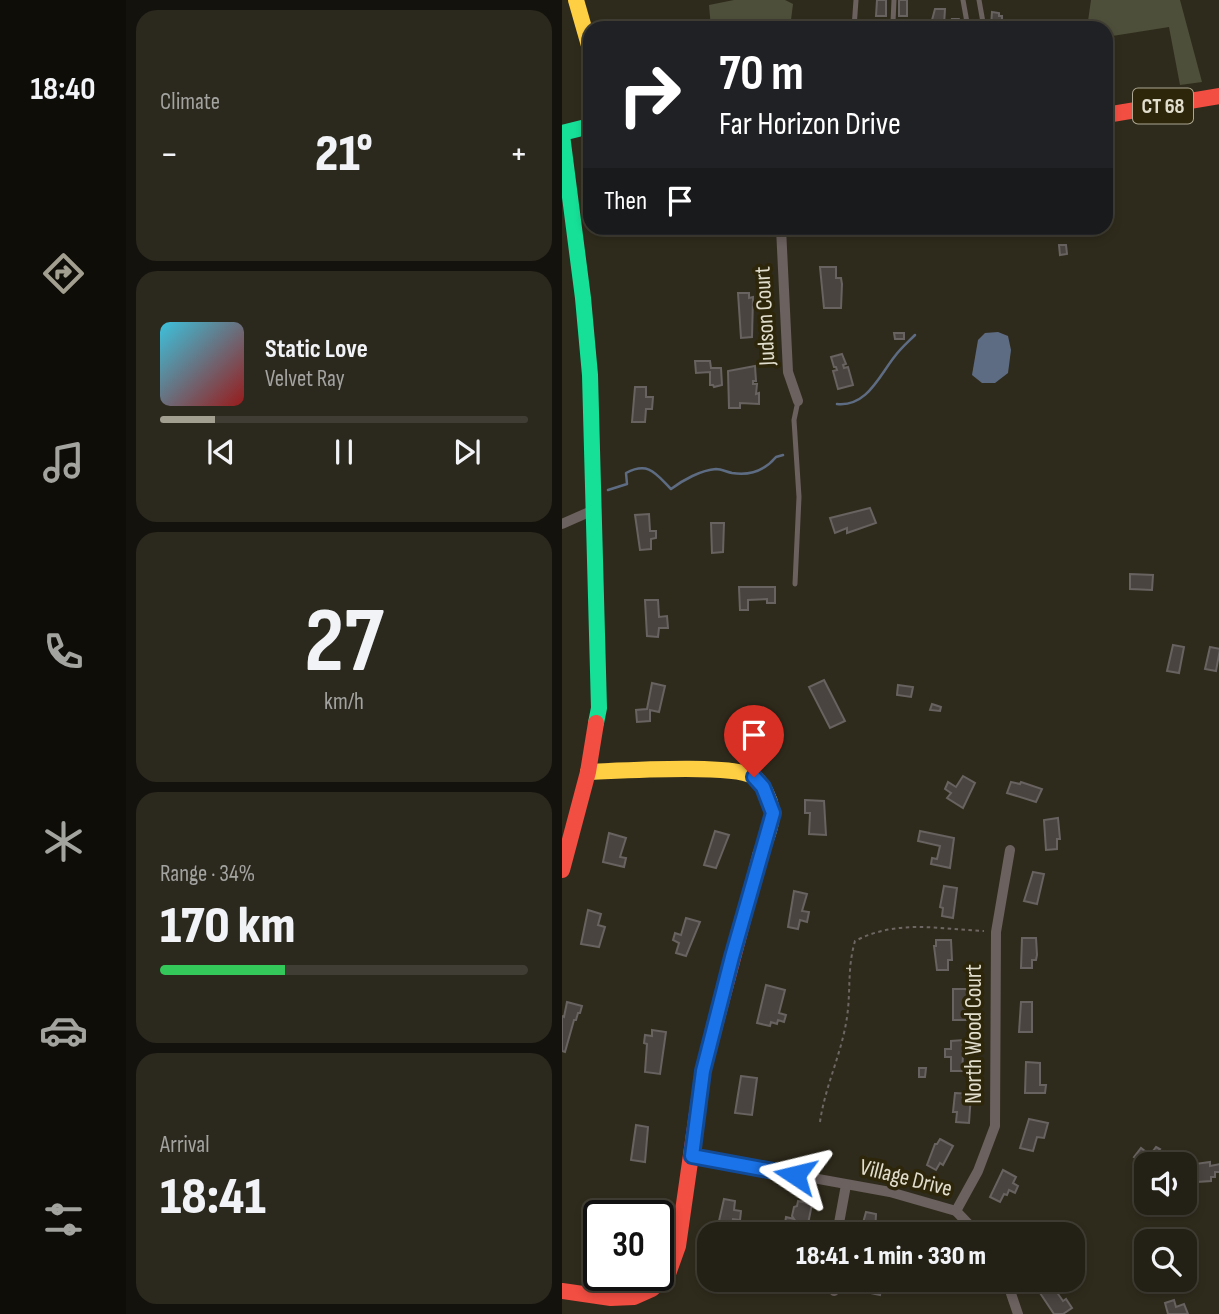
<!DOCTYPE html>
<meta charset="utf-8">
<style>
:root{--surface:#232015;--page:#2b281e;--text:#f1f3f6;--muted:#a3a3a0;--line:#403e34;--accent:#a39f90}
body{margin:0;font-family:"Sofia Sans Condensed",sans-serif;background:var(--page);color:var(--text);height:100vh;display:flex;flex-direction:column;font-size:26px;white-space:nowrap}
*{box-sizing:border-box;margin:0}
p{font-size:23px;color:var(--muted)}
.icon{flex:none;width:38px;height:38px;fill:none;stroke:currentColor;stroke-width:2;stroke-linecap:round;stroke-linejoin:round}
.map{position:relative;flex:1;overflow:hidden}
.details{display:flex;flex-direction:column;gap:10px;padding:10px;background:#13120c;width:436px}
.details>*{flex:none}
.guide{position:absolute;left:21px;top:21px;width:530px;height:214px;border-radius:21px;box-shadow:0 4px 10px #0003,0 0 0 2px var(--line);background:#202124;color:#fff;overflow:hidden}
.buttons{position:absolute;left:572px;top:1152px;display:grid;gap:14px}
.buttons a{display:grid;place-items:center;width:63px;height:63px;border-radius:14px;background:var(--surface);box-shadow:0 4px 10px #0003,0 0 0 2px var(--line);font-size:35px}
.speed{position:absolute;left:21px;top:1200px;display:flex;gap:14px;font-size:35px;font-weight:700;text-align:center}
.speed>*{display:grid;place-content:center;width:91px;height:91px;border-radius:50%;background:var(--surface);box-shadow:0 4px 10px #0003,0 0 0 2px var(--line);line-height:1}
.speed .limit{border:4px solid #111;border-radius:10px;background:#fff;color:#111}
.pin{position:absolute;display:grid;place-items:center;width:60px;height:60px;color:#fff;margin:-72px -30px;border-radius:50% 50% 50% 0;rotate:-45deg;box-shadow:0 0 7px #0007}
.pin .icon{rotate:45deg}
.me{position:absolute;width:77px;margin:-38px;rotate:280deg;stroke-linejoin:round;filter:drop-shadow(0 0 5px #0008)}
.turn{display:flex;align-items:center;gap:24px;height:147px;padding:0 21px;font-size:32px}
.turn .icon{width:91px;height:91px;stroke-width:2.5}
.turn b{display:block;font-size:49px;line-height:60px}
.then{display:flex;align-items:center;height:66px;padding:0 21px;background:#0003;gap:14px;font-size:26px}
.big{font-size:52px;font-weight:800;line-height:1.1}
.details .card{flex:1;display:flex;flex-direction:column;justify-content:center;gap:10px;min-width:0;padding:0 24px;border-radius:21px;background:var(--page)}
.details .dial{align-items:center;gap:0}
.dial b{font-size:91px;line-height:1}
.song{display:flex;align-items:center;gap:21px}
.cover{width:84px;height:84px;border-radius:10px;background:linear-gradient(135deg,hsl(190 70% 55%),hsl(0 70% 35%))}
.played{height:7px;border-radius:4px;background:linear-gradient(90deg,var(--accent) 15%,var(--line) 15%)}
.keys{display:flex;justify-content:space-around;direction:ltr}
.heat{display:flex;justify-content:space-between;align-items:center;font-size:38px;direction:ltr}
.charge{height:10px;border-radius:5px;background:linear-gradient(90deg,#34c759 34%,var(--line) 0)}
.trip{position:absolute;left:135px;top:1222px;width:388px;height:70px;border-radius:21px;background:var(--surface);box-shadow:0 4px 10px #0003,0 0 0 2px var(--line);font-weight:800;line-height:70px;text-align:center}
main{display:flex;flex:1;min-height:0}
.dock{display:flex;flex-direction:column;width:126px;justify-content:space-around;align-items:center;background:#0e0d08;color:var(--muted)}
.dock .icon{width:49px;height:49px}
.dock .on{color:var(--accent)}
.dock b{font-size:32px;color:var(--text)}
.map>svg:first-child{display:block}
</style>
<main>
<nav class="dock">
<b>18:40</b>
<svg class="icon on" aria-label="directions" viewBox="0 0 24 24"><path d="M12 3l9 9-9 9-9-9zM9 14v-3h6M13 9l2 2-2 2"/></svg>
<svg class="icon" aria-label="music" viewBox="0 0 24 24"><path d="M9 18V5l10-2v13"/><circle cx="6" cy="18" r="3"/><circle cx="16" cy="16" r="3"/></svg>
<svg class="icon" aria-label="phone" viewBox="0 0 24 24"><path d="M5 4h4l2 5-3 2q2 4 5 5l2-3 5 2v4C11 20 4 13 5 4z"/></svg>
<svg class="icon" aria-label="climate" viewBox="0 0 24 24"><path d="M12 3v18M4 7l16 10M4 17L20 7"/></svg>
<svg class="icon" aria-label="car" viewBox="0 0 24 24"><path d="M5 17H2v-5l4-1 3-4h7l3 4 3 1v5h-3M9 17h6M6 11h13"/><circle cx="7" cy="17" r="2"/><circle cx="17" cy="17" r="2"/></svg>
<svg class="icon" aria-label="filters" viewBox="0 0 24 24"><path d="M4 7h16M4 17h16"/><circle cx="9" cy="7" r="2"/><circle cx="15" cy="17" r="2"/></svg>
</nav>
<section class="details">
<div class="card"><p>Climate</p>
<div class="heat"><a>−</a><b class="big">21°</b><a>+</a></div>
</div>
<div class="card">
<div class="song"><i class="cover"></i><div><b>Static Love</b><p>Velvet Ray</p></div></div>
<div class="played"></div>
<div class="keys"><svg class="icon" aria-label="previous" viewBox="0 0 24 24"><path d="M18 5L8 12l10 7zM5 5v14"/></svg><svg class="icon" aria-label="pause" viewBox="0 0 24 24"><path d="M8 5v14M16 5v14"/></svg><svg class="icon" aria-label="next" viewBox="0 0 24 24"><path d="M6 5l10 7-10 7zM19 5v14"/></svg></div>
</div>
<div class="card dial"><b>27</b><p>km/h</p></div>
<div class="card"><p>Range · 34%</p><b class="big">170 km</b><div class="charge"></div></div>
<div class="card"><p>Arrival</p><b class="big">18:41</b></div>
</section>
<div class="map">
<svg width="658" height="1314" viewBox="0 0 658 1314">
<rect width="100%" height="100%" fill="#2f2b1c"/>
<g fill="#4d4f3a">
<path d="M172,0h51l8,4 -3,24h-79l-2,-23z"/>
<path d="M529,0h89l22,82 -22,3 -11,-58 -63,10v-9h-19z"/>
</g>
<path fill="#5e6c83" d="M436,332l10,4 3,14 -3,23 -13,10h-13l-10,-8 6,-35 7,-7z"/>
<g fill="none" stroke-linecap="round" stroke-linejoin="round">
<g stroke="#5e6c83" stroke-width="2.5">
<path d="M275,404c30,3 42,-28 58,-48 6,-8 13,-14 20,-21"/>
<path d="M46,490l19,-6 -1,-11c23,-12 30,1 45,16 12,-9 30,-19 45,-20 5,0 11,3 16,4 18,3 33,-3 44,-16l7,-2"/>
</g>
</g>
<g fill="#4a4440" stroke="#686260" stroke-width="2">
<path d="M315,0h9v16h-10z"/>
<rect x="337" y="0" width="8" height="16"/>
<path d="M373,9h10l-1,16h9l-1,-6h7l4,9h-28v-8h-3z"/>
<path d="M430,12l7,1v3h3v11l-11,-1z"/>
<path d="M497,245h7l1,9 -7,1z"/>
<path d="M258,267h16v11h5l1,6 -1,24h-17z"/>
<path d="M176,293h11v5l4,-1 -1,40 -11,1z"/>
<path d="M332,333h10v6h-9z"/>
<path d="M280,354l4,10 -3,1 1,3 4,-1 5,18 -15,4 -5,-18 4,-1 -1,-3h-2l-3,-10z"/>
<path d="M133,361h15l1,7h10l1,17 -8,2 -1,-2h-3v-13l-14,1z"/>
<path d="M193,366l1,15h-3v3h4l-1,10 3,-1v11l-19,-1v5h-11l-1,-37z"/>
<path d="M73,387h11v10h7l-1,12h-6l-1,13h-13z"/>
<path d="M308,508l6,15 -29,10v-5l-12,5 -5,-15z"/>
<path d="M87,514l1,17h6v7l-5,1v10l-11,1 -5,-35z"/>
<path d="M149,523h13l-1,29 -11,1z"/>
<path d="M568,574l23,1 -1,15 -22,-1z"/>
<path d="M177,587h36v16h-8v-4l-19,1v10h-8z"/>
<path d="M83,600h13l1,17 8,-1 1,12h-9l-1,9 -11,-1z"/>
<path d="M611,645l11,2 -5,26 -12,-2z"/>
<path d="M648,647l10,2 -4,22 -11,-2z"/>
<path d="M262,680l21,41 -15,7 -21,-41z"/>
<path d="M90,683l13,3 -6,26 -9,-2v11l-13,1 -1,-12 11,-1z"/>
<path d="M336,685l15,2 -2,10 -14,-2z"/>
<path d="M370,704l9,3 -1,4 -10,-1z"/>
<path d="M401,776l12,7 -12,25 -16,-10 4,-5 -6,-4 3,-7 8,5z"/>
<path d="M449,782l9,2 1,-2 21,7 -6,13 -29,-9z"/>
<path d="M243,800l19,1 2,34 -17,-1 1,-21h-5z"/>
<path d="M496,818l2,21h-3v10l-11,1 -2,-30z"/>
<path d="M153,831l14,4 -13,33 -12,-3z"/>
<path d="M358,831l34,7 -4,30 -19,-4 1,-6 5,1 3,-13 -22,-5z"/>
<path d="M47,833l17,5 -6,19 6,1 -2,9 -21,-5z"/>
<path d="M471,872l11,2 -7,30 -13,-3z"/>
<path d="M382,886l13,2 -4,30 -11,-2 1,-8 -3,-1z"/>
<path d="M232,891l13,3 -5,17 7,1 -2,10 -7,-2 -2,9 -10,-2z"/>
<path d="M26,910l13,4 -3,11 7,2 -6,20 -18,-3z"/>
<path d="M124,918l14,4 -14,34 -10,-3 3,-10 -6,-3 2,-7 6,2z"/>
<path d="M460,938h14l1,17 -1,5h-4v8h-11z"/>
<path d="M374,940h15l1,20h-4v10h-11l-3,-24h2z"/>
<path d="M204,985l19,5 -6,23 7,2 -2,7 -6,-2 -1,4 -6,-2 -1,4 -13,-3z"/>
<path d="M391,989h14l1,31h-15z"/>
<path d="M5,1002l15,4 -2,7h-2l-2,7h-2l-9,32 -3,-1v-35l2,1z"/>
<path d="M459,1002h11v30h-13z"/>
<path d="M90,1030l14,2 -6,42 -15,-2 2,-28 -3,-1 1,-8 7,1z"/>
<path d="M402,1040l-2,31h-11v-14h-6v-8h6v-8z"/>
<path d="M464,1062l14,1v22h6l-1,8h-20z"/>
<path d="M357,1068h7l-1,9h-6z"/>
<path d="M179,1076l16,2 -5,37 -17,-2z"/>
<path d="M393,1093l16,1 -2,29 -13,-1 1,-10h-4z"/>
<path d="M467,1119l19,4 -4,15 -7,-1 -4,14 -13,-3z"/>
<path d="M74,1125l12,2 -3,35 -14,-2z"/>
<path d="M378,1139l13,7 -10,19 -3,-2 -4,7 -9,-5 8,-21h2z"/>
<path d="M594,1147l4,2 -3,4 2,1 -13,12 -12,-9 7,-9 9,7z"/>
<path d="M648,1162v4l10,-2v8h-5v5h-4v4l-14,1 -1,6 -11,1v-14l11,-2 -1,-9z"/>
<path d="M441,1170l13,7 -3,6 5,3 -3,7 -6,-3 -2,5 -3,-1 -4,8 -10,-5z"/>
<path d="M162,1199l11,2 -1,9 7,1 -1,9 -7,-1 -3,15h-14z"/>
<path d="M236,1201l14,3 -4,20h-3l-2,8 -11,-2v2l-8,-3 2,-12 8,2 -2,-3 2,-9 3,-1z"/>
<path d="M304,1212l10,2 -1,20h-15z"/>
<path d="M478,1225l4,9h-14l-1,-4z"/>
<path d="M221,1279h13l-5,13 -10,-2z"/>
<path d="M307,1279l21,3 -2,9 -7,-1 -1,5 -14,-3z"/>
<path d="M489,1284l12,17 3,-2 6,9 -9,6h-9l-14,-21z"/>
<path d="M612,1300l2,7 8,-3 4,10h-20l-3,-11z"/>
</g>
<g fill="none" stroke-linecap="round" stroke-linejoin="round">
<path stroke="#6d6662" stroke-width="2" stroke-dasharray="3.5 3.5" stroke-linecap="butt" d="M258,1122c5,-36 22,-69 27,-105 4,-27 0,-48 8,-76 43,-22 83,-12 129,-10"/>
<g stroke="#6b615f" stroke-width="5">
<path d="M401,0l5,28"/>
<path d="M417,0l5,28"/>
<path d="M292,23l36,1 3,-2 1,-22"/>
<path d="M292,28l2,-28"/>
<path d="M233,584l4,-87 -5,-77 4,-19"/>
</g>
<g stroke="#6b615f" stroke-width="10">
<path d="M219,228l7,144 10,29"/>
<path d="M0,524l34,-15"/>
<path d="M130,1156l198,36 66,19 22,23"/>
<path d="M394,1211l22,-40 17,-45 1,-194 14,-82"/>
<path d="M275,1234l9,-49"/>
<path d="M270,1279l2,12"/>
<path d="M444,1279l12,35"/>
</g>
<g stroke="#16e098" stroke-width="16">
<path d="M0,133l28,-7"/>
<path d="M0,135l21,163 7,77 9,333 -3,15"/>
</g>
<g stroke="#ffcf43" stroke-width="16">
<path d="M14,0l14,49"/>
<path d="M26,772c29,-1 147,-9 166,5 9,6 16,22 18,33 2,10 -8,35 -12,46"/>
</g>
<g stroke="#f24e42" stroke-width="16">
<path d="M544,115l114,-19"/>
<path d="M0,870l26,-98 8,-49"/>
<path d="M0,1291l49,7 23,-1 18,-8 16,-15 10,-28 25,-175 57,-215"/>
</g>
</g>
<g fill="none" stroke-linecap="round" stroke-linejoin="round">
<defs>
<path id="route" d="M192,777l9,10 10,26 -41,144 -29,114 -11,85 103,19"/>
</defs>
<use href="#route" stroke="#114b97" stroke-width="18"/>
<use href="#route" stroke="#1a73e8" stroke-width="12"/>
</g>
<g text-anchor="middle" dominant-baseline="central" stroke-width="7" stroke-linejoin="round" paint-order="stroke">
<rect fill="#2d260a" stroke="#aca793" stroke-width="2" x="571" y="88.5" width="60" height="35" rx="5"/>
<g font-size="21" font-weight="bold" fill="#e2dece">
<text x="601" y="106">CT 68</text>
</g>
<g font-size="23" fill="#e2dece" stroke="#2d260a">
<text transform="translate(203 316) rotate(-93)">Judson Court</text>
<text transform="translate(412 1034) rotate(-90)">North Wood Court</text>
<text transform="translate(344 1178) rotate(14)">Village Drive</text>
</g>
</g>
</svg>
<div class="buttons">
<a><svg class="icon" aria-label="sound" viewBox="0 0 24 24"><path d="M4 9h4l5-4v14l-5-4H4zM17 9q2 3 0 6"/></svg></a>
<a><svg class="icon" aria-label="search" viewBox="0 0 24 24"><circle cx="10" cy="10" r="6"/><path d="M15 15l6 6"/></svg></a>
</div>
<div class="speed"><div class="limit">30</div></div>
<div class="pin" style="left:192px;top:777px;background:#d93025"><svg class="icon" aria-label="arrive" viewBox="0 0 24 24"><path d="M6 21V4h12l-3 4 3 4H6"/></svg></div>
<svg class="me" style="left:233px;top:1175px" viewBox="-20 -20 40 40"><path d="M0-17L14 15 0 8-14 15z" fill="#1a73e8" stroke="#fff" stroke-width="4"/></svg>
<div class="trip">18:41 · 1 min · 330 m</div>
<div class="guide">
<div class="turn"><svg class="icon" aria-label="right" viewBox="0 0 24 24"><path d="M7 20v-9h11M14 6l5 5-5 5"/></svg><div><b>70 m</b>Far Horizon Drive</div></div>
<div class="then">Then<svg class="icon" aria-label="arrive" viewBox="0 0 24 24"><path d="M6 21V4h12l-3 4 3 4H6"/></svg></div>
</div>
</div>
</main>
